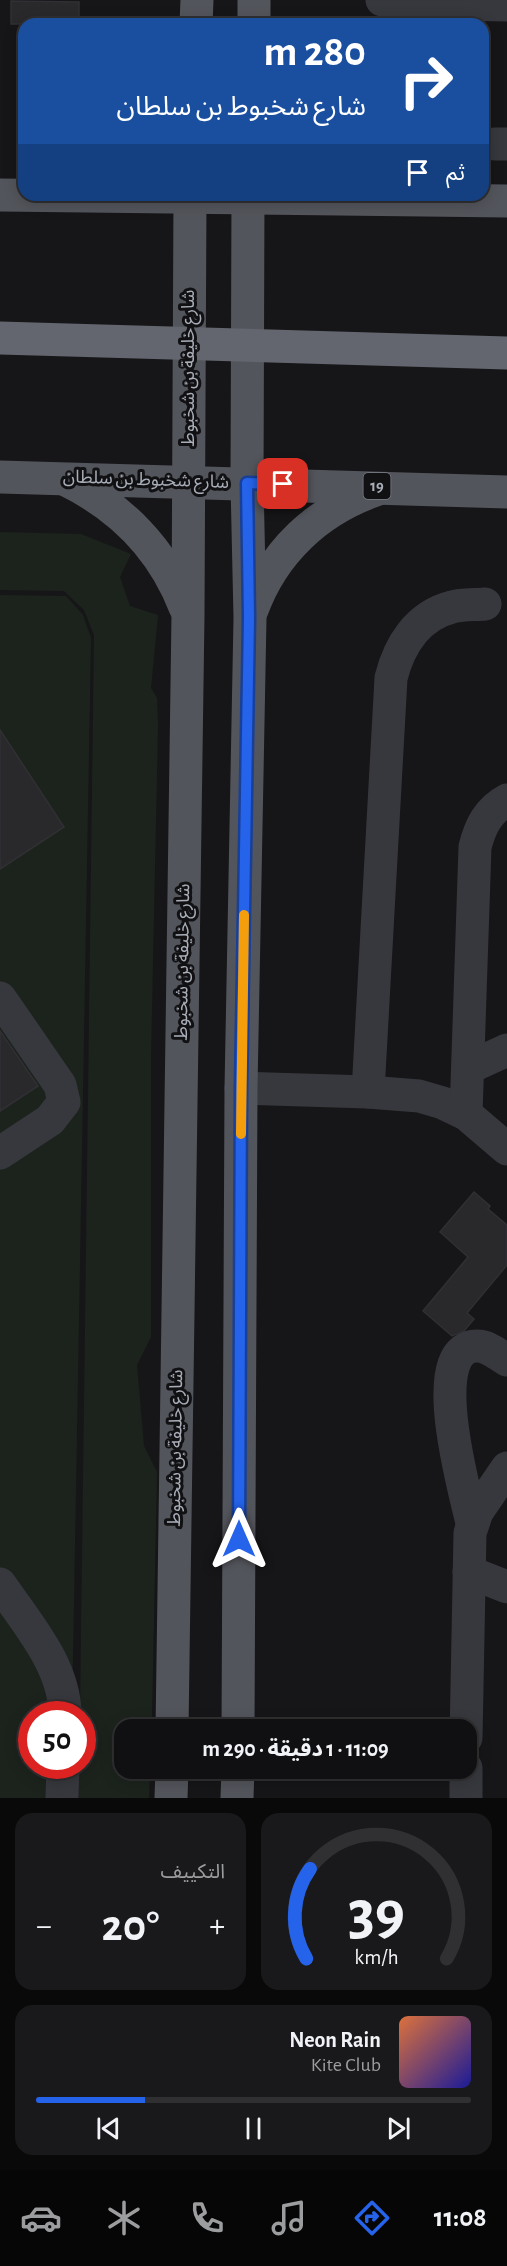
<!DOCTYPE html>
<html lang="ar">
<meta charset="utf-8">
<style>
:root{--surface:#101012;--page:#19191b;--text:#f1f3f6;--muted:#9c9d9f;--line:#303032;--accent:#2563eb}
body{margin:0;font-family:"Alegreya Sans","Noto Sans Arabic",sans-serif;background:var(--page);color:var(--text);direction:rtl;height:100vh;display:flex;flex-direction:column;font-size:22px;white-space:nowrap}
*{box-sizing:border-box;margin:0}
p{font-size:20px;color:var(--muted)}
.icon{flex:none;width:33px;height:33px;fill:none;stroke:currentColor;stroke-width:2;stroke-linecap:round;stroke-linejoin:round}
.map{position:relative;height:1798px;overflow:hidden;direction:ltr}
.sheet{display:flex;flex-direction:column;gap:15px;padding:15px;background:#09090a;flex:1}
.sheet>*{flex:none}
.hud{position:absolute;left:18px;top:18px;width:471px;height:183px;border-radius:18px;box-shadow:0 3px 15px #0003,0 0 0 2px var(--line);direction:rtl;background:#1a4fa0;color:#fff;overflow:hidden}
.speed{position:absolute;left:18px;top:1701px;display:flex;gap:12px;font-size:30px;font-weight:700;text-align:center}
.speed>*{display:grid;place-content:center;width:78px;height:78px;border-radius:50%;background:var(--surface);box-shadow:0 3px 15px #0003,0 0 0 2px var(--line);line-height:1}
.speed .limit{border:9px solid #d22;background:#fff;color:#111}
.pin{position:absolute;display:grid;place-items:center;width:51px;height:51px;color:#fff;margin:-26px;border-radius:12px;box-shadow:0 3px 9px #0006}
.me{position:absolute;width:66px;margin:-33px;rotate:0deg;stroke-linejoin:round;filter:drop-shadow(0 0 4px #0008)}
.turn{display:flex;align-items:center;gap:21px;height:126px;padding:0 24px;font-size:27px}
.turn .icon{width:78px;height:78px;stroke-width:2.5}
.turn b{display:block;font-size:42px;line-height:51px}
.then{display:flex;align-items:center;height:57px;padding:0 24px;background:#0003;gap:12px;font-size:22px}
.big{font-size:45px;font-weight:700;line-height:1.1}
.sheet .widget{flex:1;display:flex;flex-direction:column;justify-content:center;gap:9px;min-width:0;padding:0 21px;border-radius:18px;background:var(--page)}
.sheet .dial{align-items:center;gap:0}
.dial svg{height:156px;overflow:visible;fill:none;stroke:var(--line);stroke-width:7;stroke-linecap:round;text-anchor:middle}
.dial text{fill:var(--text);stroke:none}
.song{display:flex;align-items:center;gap:18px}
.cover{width:72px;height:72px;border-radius:9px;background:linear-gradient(135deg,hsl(20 70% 55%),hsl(240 70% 35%))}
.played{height:6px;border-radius:3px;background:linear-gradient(90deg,var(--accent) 25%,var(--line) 25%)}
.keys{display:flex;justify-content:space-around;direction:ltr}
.heat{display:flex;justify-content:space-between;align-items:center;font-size:33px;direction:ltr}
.sheet .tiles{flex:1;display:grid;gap:15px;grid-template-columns:1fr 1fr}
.widget:last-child{grid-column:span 2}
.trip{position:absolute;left:114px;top:1719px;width:363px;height:60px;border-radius:18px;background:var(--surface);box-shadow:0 3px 15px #0003,0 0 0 2px var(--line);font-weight:700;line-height:60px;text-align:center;direction:rtl}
.menu{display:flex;height:96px;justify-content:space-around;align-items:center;background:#060607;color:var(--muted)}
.menu .icon{width:42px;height:42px}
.menu .active{color:var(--accent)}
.menu b{font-size:27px;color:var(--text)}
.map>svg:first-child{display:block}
</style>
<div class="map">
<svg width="507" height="1798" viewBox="0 0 507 1798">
<rect width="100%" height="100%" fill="#161618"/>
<g fill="#1c231d">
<path d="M0,532l81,2 50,20 -11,23 10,29 28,9 -7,73 6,10 1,26 -7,333v280l-14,28 7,81 13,26 -5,243 -1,14 -27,1v38l26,1 -1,29h-70v-32h3v-52h-2l14,-1079 -10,-25 -20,-19 -64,-1z"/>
<path d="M0,595l66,1 17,19 8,23 -19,1076h-40v52h39v32h-71z"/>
</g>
<g fill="#29292c" stroke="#303034" stroke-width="1.5">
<path d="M11,1l68,1v22h-68z"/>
<path d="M0,730l64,97 -64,42z"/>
<path d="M0,1031l38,55 -38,25z"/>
<path d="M474,1192l16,14 -2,3 19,16v40l-40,48 7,6 -10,12 -12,5 -29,-25 45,-54 -28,-25z"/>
</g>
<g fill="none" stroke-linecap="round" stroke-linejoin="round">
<g stroke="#37383d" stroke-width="33">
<path d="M382,0l13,3 112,2"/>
<path d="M495,144h12"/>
<path d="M0,998l60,87 4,17 -14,18 -50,33"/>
<path d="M468,1068l39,-18"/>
<path d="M241,1088l127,4 51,4 24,7 23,11 41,35"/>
<path d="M368,1092l23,-414c8,-32 26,-62 61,-71 10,-3 23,-2 33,-3"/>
<path d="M466,1114l9,-267c5,-20 13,-37 32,-47"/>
<path d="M472,1523c-6,-28 -50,-179 6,-177 10,0 20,9 29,14"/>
<path d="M469,1572l38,15"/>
<path d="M0,1584c26,38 65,82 65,130"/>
<path d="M466,1738l4,-205 7,-21 30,-44"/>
<path d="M62,1798l1,-32"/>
<path d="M466,1798v-30"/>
</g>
<g stroke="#53555c" stroke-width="33">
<path d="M196,24l1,-24"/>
<path d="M254,24v-24"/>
<path d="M0,195l507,6"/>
<path d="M0,477l507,15"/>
<path d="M66,480c55,27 97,70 119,127"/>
<path d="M252,610c21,-58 66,-100 124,-120"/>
<path d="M172,1730l16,-1115 2,-420"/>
<path d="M238,1730l3,-642 9,-470 -3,-135 1,-288"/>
<path d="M171,1798l1,-30"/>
<path d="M237,1798l1,-30"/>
</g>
<path stroke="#63666e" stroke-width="33" d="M0,338l507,15"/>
</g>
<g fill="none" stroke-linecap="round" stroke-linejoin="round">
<defs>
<path id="route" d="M239,1539l2,-451 8,-470 -2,-135 36,1"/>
</defs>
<use href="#route" stroke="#184099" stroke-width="15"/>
<use href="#route" stroke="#2563eb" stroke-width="10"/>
<path stroke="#f59e0b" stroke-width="10" d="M241,1134l3,-219"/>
</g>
<g text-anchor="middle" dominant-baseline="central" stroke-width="6" stroke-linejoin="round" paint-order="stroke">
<rect fill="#111113" stroke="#7b7e86" stroke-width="1.5" x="363.5" y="473" width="27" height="26" rx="4.5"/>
<g font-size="16" font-weight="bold" fill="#a8adb8">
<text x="377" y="486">19</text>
</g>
<g font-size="18" fill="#a8adb8" stroke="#111113">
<text transform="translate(189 368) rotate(-90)">شارع خليفة بن شخبوط</text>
<text transform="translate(146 480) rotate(2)">شارع شخبوط بن سلطان</text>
<text transform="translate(183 962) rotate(-89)">شارع خليفة بن شخبوط</text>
<text transform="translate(176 1448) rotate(-89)">شارع خليفة بن شخبوط</text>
</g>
</g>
</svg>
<div class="speed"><div class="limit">50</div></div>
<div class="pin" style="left:283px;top:484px;background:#d93025"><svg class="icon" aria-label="arrive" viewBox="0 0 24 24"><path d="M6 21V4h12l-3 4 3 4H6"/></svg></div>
<svg class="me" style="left:239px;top:1539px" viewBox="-20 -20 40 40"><path d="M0-17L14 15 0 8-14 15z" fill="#2563eb" stroke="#fff" stroke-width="4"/></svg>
<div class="trip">11:09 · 1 دقيقة · 290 m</div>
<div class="hud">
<div class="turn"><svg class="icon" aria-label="right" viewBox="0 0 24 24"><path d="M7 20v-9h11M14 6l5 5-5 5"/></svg><div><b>280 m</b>شارع شخبوط بن سلطان</div></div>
<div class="then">ثم<svg class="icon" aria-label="arrive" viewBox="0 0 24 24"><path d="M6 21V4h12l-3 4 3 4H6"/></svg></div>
</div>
</div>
<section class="sheet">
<div class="tiles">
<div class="widget dial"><svg viewBox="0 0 100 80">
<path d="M14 69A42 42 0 1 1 86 69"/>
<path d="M14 69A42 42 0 0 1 16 23" stroke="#2563eb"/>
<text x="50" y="56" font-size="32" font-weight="700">39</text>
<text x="50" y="72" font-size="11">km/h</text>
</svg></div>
<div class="widget"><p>التكييف</p>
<div class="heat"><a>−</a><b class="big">20°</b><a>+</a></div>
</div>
<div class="widget">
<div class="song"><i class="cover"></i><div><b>Neon Rain</b><p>Kite Club</p></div></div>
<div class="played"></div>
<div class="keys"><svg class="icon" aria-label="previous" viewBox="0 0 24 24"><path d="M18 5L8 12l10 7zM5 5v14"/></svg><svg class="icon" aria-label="pause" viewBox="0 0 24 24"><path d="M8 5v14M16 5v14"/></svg><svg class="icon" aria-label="next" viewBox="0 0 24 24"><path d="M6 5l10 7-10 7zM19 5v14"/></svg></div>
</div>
</div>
</section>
<nav class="menu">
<b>11:08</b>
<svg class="icon active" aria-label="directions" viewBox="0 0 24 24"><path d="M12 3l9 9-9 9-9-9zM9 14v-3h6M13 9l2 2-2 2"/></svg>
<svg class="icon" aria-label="music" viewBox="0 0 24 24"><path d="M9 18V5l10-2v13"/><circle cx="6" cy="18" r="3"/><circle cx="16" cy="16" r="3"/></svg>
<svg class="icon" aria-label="phone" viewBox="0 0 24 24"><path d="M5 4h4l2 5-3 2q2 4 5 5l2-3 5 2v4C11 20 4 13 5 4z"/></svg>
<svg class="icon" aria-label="climate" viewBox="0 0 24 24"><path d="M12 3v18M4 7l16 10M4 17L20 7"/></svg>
<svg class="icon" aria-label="car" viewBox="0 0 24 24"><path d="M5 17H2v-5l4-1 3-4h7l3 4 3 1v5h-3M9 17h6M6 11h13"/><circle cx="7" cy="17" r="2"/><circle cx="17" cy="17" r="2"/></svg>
</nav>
